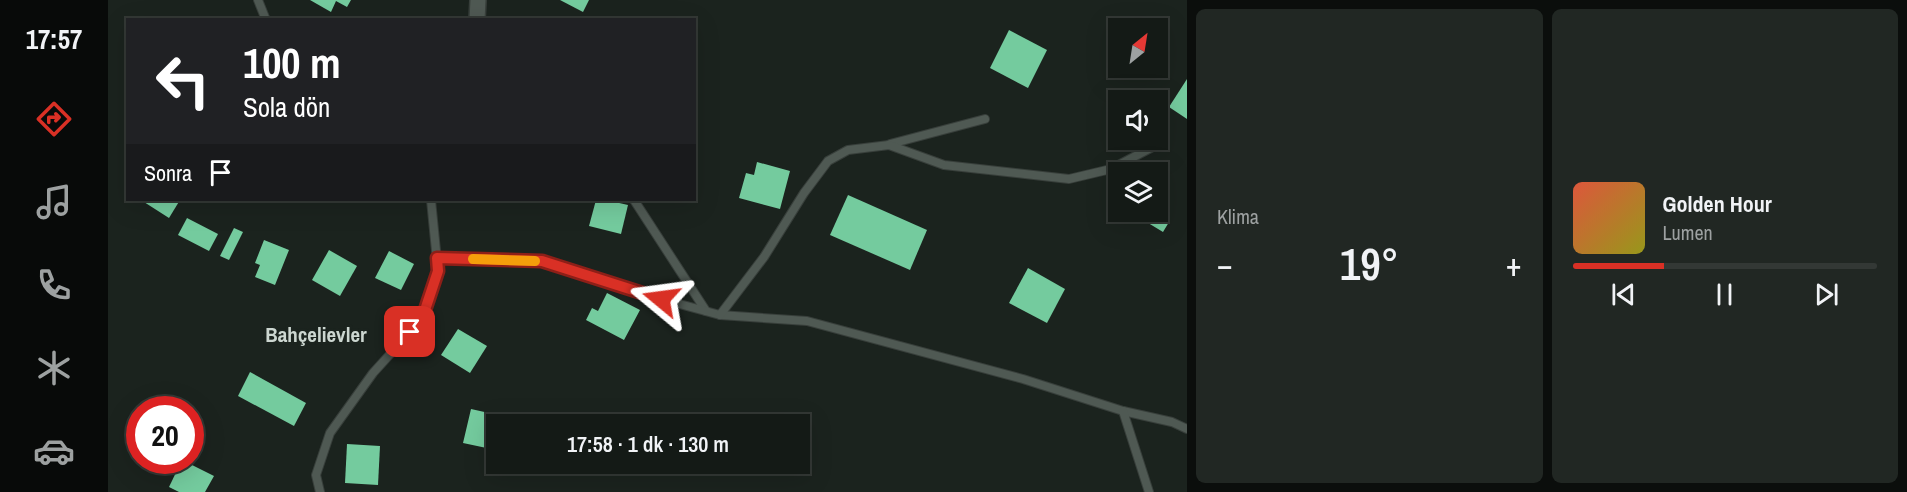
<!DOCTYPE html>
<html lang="tr">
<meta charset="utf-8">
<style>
:root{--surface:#141a16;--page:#212723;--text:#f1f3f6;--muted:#9da1a1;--line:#333835;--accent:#d93025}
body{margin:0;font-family:"Archivo Narrow",sans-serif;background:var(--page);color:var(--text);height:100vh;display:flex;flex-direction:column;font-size:22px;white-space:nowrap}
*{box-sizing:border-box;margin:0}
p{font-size:20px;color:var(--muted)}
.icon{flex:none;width:33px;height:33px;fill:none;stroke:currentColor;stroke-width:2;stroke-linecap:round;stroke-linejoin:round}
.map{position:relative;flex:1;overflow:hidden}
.sheet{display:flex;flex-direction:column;gap:9px;padding:9px;background:#0b0e0c;width:720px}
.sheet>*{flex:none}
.top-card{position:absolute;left:18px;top:18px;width:570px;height:183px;border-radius:0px;box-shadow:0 6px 24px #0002,0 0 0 2px var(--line);background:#202124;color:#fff;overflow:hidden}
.needle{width:39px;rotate:30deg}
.fabs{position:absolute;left:1000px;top:18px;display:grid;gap:12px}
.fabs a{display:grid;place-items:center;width:60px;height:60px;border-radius:0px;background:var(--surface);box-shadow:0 6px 24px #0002,0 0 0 2px var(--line);font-size:30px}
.speed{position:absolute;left:18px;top:396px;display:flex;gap:12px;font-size:30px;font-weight:700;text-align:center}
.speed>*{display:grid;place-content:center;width:78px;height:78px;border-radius:50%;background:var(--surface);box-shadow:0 6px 24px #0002,0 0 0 2px var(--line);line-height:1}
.speed .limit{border:9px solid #d22;background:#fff;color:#111}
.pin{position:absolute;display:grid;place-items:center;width:51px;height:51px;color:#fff;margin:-26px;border-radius:12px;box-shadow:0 3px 9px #0006}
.me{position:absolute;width:66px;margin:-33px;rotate:286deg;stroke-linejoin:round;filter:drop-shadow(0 0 4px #0008)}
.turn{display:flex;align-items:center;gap:21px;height:126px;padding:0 18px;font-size:27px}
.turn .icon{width:78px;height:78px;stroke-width:2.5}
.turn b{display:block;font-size:42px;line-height:51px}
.then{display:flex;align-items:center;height:57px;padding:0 18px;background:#0003;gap:12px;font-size:22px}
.big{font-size:45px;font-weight:600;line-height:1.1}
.sheet .tile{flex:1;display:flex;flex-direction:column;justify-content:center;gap:9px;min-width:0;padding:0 21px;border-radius:9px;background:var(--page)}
.song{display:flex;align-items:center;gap:18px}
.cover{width:72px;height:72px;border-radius:9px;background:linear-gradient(135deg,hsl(10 70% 55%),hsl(60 70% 35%))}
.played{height:6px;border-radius:3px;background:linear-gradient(90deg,var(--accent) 30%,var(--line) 30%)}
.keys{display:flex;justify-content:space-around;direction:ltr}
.heat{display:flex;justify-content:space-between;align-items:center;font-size:33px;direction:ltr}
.sheet .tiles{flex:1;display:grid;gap:9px;grid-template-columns:repeat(2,1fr)}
.trip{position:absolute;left:378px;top:414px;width:324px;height:60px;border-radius:0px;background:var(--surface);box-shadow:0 6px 24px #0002,0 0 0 2px var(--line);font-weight:600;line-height:60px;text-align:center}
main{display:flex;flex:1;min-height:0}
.dock{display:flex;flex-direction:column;width:108px;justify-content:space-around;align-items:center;background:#080a09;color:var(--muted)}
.dock .icon{width:42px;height:42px}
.dock .current{color:var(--accent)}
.dock b{font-size:27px;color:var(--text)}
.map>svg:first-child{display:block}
</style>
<main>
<nav class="dock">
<b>17:57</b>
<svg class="icon current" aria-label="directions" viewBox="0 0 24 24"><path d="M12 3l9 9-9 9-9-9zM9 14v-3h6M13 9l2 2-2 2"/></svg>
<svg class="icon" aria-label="music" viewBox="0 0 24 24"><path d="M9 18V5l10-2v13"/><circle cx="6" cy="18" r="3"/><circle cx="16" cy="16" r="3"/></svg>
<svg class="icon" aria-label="phone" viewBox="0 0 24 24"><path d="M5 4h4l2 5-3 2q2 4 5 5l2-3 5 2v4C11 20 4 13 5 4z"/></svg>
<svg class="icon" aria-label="climate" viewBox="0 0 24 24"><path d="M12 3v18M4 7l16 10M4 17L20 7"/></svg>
<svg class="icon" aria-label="car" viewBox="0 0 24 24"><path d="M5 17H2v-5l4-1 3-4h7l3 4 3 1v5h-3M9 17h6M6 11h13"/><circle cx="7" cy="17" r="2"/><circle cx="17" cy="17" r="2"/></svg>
</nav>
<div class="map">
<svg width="1079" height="492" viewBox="0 0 1079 492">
<rect width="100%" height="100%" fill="#1b231e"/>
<g fill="#74cb9e">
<path d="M202,0h41l-4,7 -11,-6 -5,11z"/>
<path d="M452,0h29l-6,12z"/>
<path d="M901,30l38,20 -19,38 -38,-20z"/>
<path d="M1079,79v40l-18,-12z"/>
<path d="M649,162l33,9 -10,38 -41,-11 7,-25 8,2z"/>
<path d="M740,195l79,35 -17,40 -80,-35z"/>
<path d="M38,200h34l-11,18 -25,-16z"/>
<path d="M488,200h10l22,5 -7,29 -32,-8z"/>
<path d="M1050,207l6,4 -4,6 9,5 -6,10 -33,-20h28z"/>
<path d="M79,218l31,16 -9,17 -31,-16z"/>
<path d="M126,228l9,4 -14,28 -9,-4z"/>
<path d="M156,240l25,10 -14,35 -20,-8 5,-12 -5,-2z"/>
<path d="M221,250l28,16 -17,30 -28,-16z"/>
<path d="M281,251l25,13 -13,26 -26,-12z"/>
<path d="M920,268l37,21 -18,34 -38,-20z"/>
<path d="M499,293l33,17 -16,30 -38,-20 6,-12 6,3z"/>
<path d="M350,329l29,17 -17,27 -29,-18z"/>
<path d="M142,372l56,31 -12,23 -56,-30z"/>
<path d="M363,409l36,8 -2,7h-9v26l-33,-7z"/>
<path d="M239,444l33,2 -2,39 -33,-2z"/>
<path d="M74,460l32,16 -9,16h-26l-10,-5z"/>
</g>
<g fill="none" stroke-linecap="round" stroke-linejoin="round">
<defs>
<g id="lane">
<path d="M150,0l8,20"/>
<path d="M782,144l95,-25"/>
<path d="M526,200l72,111"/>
<path d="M329,258l105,3 97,32 81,22 87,6 216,58 100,32 49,11 15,7"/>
<path d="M612,315l44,-58 40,-64 24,-32 20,-11 41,-5 55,20 125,14 42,-10 51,-27"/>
<path d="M1015,411l26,81"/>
<path d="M212,492l-4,-17 14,-42 43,-60 49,-54 16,-48 -7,-71"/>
</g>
<path id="street" d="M369,20l1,-20"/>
</defs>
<use href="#lane" stroke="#383f3b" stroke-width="10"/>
<use href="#street" stroke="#383f3b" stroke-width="18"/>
<use href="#lane" stroke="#4f5953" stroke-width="8"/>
<use href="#street" stroke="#4f5953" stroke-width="15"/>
</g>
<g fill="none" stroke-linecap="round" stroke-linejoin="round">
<defs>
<path id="route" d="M302,332l12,-13 16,-48 -1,-13 105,3 119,38"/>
</defs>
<use href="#route" stroke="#8d1f18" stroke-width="15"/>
<use href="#route" stroke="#d93025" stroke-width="10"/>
<path stroke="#f59e0b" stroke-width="10" d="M365,259l62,2"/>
</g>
<g text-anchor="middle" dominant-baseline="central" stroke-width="6" stroke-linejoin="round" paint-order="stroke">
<g font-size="21" font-weight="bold" fill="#ccd6d0" stroke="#1b231e">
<text x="208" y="334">Bahçelievler</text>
</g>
</g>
</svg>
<div class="fabs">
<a><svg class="needle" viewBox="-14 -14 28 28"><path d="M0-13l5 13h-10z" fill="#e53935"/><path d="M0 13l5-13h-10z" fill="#9da1a1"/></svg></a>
<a><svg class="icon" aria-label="sound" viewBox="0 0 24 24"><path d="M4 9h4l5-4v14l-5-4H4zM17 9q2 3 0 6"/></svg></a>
<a><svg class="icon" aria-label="layers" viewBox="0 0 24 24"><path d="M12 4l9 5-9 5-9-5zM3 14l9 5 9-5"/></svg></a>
</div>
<div class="speed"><div class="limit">20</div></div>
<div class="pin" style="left:302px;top:332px;background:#d93025"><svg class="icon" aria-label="arrive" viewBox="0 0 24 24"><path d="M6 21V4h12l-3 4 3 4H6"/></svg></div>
<svg class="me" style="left:553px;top:299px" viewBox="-20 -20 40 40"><path d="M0-17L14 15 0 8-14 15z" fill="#d93025" stroke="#fff" stroke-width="4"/></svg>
<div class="trip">17:58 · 1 dk · 130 m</div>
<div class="top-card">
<div class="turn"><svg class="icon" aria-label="left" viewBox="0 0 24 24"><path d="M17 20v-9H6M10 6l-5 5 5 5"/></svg><div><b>100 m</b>Sola dön</div></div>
<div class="then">Sonra<svg class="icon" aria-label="arrive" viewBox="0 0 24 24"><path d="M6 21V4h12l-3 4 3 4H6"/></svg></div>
</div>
</div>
<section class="sheet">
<div class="tiles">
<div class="tile"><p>Klima</p>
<div class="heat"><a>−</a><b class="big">19°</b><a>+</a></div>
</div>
<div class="tile">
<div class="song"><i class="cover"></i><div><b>Golden Hour</b><p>Lumen</p></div></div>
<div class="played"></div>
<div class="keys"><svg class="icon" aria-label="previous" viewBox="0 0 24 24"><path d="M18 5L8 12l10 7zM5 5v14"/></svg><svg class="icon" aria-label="pause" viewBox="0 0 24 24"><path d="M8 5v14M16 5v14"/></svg><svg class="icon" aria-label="next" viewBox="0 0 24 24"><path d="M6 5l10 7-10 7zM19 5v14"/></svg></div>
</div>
</div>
</section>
</main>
